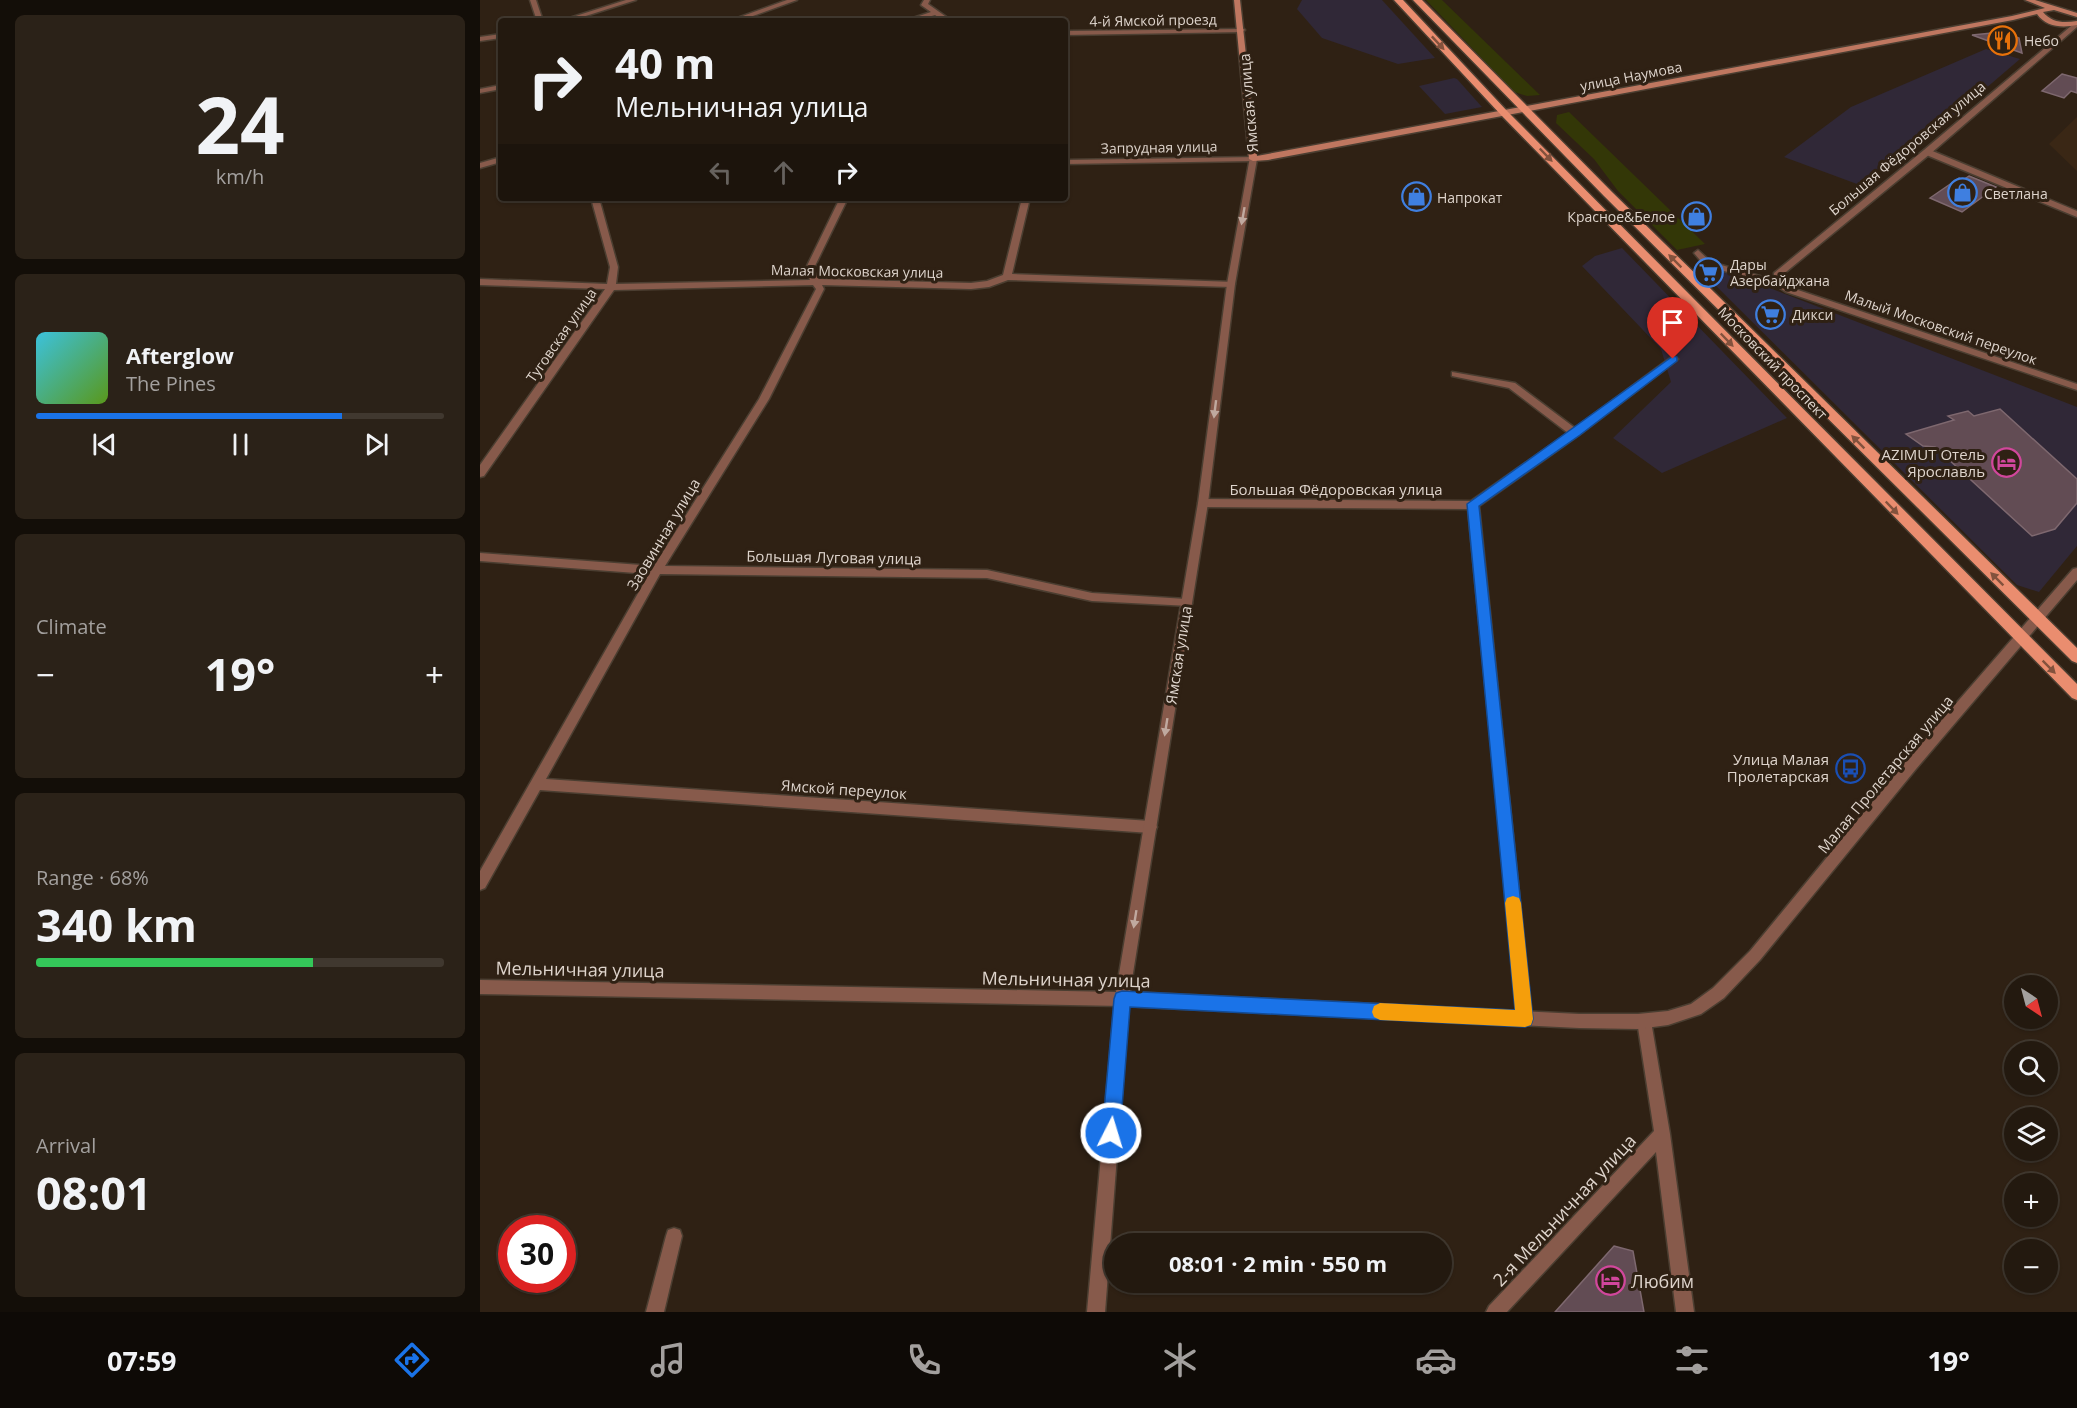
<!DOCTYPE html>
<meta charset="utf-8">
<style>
:root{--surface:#23190f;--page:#2b2218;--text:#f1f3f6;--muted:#a3a09e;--line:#40382f;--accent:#1a73e8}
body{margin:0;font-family:"Open Sans",sans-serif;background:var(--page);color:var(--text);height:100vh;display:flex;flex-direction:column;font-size:22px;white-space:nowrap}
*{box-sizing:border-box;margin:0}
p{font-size:20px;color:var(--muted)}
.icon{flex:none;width:33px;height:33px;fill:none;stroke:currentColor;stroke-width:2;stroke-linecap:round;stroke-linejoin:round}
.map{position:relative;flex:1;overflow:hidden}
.side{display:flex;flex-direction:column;gap:15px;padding:15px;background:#130e08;width:480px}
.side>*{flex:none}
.top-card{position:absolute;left:18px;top:18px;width:570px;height:183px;border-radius:6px;box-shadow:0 2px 4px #0004,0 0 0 2px var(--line);background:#23190f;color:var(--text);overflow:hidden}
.needle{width:39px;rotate:144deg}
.buttons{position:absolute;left:1524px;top:975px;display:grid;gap:12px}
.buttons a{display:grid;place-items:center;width:54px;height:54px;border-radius:50%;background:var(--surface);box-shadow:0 2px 4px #0004,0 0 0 2px var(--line);font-size:30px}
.speed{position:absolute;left:18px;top:1215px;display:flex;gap:12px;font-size:30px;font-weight:700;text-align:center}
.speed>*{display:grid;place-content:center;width:78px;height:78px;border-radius:50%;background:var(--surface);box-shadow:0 2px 4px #0004,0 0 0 2px var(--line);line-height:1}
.speed .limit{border:9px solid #d22;background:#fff;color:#111}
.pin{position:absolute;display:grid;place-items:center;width:51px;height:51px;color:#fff;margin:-62px -26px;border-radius:50% 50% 50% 0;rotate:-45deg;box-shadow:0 0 6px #0007}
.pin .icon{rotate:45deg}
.me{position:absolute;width:66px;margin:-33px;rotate:5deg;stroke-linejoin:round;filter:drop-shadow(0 0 4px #0008)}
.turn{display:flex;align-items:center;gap:21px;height:126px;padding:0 18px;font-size:27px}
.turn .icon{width:78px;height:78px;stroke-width:2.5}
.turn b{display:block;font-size:42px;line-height:51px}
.lanes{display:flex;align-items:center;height:57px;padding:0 18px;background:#0003;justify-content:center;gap:30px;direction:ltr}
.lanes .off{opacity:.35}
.big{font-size:45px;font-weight:700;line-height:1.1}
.side .widget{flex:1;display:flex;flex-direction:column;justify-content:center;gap:9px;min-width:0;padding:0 21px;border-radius:9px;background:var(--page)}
.side .dial{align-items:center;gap:0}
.dial b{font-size:78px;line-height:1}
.song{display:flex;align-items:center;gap:18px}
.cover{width:72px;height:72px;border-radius:9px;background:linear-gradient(135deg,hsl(190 70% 55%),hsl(90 70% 35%))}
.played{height:6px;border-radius:3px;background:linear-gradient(90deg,var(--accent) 75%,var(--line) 75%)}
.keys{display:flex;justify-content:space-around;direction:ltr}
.heat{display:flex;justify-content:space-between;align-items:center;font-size:33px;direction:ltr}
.charge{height:9px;border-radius:4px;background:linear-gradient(90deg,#34c759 68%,var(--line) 0)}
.trip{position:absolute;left:624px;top:1233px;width:348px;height:60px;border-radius:30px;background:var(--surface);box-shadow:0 2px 4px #0004,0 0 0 2px var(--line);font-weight:700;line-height:60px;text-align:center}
.menu{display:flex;height:96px;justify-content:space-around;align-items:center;background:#0e0a06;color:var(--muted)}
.menu .icon{width:42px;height:42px}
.menu .selected{color:var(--accent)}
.menu b{font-size:27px;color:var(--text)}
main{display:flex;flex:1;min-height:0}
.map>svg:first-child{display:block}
</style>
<main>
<section class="side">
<div class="widget dial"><b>24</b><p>km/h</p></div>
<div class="widget">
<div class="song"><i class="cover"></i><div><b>Afterglow</b><p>The Pines</p></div></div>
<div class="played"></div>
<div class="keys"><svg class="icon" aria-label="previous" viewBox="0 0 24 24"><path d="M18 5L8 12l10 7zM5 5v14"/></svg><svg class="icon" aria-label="pause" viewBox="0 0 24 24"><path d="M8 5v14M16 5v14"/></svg><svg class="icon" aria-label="next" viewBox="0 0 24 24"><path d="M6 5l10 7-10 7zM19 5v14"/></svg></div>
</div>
<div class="widget"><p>Climate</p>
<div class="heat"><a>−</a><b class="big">19°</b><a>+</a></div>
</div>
<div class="widget"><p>Range · 68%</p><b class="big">340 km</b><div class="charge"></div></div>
<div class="widget"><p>Arrival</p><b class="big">08:01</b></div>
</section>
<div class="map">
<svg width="1597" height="1312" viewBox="0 0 1597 1312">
<rect width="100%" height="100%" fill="#2f2114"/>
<g fill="#302837">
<path d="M822,0h80l53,58 -37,6 -76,-26 -25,-29z"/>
<path d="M1506,49l34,10 -63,54 -100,71 -73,-27 67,-50z"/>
<path d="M974,78l3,1 25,28 -37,7 -26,-28z"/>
<path d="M1142,248l165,170 -125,55 -49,-35 58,-56 -10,-33 -79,-83 13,-10z"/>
<path d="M1228,264l369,143v139l-38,46 -22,-7 -321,-319z"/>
</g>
<path fill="#3a2715" d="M1597,117v54l-28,-27z"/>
<g fill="#333707">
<path d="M946,0h16l98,95 -13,1 -13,-4z"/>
<path d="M1089,112l136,132 -28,6 -59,-59 -24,-32 -38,-36 1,-8z"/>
</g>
<g fill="#624c54" stroke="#7e686f" stroke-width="1.5">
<path d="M1522,32l17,6 3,15 -50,-18z"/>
<path d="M1582,74l15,4v15l-6,-2 -7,7 -22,-7z"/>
<path d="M1489,176l27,11 -34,25 -32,-14 29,-20 4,2z"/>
<path d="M1520,409l77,70v24l-22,26 -23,7 -97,-89 -12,-1 -17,-12 48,-14 -6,-4 20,-5 6,5z"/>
<path d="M1134,1246l19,5 11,61h-89z"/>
</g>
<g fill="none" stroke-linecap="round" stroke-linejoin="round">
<defs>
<g id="minor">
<path d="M50,0h6l7,21h-6z"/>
<path d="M146,0h10l-66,21h-10z"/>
<path d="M307,0h10l-58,21h-10z"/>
<path d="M444,0h6l-2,4 24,17h-8l-9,-6 -20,6h-11l27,-9 -10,-7z"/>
<path d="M764,29l1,1 -3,2 -177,3v-4z"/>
<path d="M21,34v4l-21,3v-4z"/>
<path d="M21,85v4l-21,4v-4z"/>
<path d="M1444,150h6l147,61v6l-153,-63z"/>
<path d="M21,157v5l-21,6v-5z"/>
<path d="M776,157v4h-3l-188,3v-4z"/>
<path d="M111,198h8l19,69 -2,17 194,-4 -5,-10 35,-72h8l-35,72 6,9 152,4 16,-2 16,-6 19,-77h8l-18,76 222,8 1,2 -4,3 -223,-7 -19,7 -18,2 -149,-4 2,4 -55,110 -104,167 322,4 105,23 94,6 4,1 2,3 -2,3 -98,-5 -105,-23 -327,-4 -114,205 604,42 5,2 2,4 -2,4 -5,2 -610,-43 -55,98 -5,2v-19l169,-297 -169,-13v-8l174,13 105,-167 57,-110 -3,-4 -199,5 -130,186 -4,1v-12l125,-176 -125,-4v-6l127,5 3,-17z"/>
<path d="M1218,250l13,12 70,20 -4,3 -72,-19 -11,-13z"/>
<path d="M1193,356l5,3 -2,2 -97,74 -100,71 53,513 -2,5 -5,2 -5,-2 -2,-5 -50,-510 -265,-2 -5,-4 5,-4 268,2 97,-68 -59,-45 -57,-12v-4l63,11 60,45z"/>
<path d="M642,992l5,2 2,5 -24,313h-18l28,-313 2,-5z"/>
<path d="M1164,1014l5,2 2,5 19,113 24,178h-18l-20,-160 -149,160h-21l3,-6 165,-175 -17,-110 2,-5z"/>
<path d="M194,1228l6,2 2,6 -18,76h-18l20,-76 2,-6z"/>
</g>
<g id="tertiary">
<path d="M1597,21v6l-147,127 -149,122v5l11,7 285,96v6l-291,-98 -12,-8v-11l150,-123z"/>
<path d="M770,157l7,2 -22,125 -27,219 -78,489 449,22h59l30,-3 23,-7 22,-16 37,-37 156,-190 167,-192 4,-1v12l-161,189 -156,191 -36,38 -23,16 -33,11 -30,4 -59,-1 -457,-22 -642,-12v-14l636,12 82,-489 29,-219z"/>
</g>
<path id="secondary" d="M754,0h6l17,156 755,-140 33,-8 -20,-8h10l42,13v4l-23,-7 -11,2c9,11 21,11 34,9v4c-15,3 -31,2 -40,-11l-24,6 -745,140 -15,1 -4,-2z"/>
<g id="primary">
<path d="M914,0h9l105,112 569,572v16l-5,-2 -570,-582z"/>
<path d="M933,0h9l190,192 465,456v15l-5,-2 -468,-465z"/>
</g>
</defs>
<use href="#minor" stroke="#4b3e31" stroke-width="3"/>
<use href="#tertiary" stroke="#4b3e31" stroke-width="3"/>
<use href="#secondary" stroke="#4b3e31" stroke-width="3"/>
<use href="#primary" stroke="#4b3e31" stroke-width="3"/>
<use href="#minor" fill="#875a4b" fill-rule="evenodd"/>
<use href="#tertiary" fill="#875a4b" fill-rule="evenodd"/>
<use href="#secondary" fill="#bf7760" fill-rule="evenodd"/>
<use href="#primary" fill="#ea8d6f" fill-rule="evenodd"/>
</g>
<defs><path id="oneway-solid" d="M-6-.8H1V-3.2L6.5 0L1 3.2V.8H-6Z" transform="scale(1.5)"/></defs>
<g fill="#83523d">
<use href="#oneway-solid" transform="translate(958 43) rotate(47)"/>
<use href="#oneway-solid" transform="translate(1066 155) rotate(46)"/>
<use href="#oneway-solid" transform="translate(1195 261) rotate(-135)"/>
<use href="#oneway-solid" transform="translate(1247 340) rotate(46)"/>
<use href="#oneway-solid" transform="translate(1378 442) rotate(-135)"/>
<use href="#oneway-solid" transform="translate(1412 508) rotate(46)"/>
<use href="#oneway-solid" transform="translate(1517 579) rotate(-135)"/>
<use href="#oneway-solid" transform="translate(1569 667) rotate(45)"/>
</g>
<g fill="#c0a99f">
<use href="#oneway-solid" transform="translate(763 216) rotate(100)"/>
<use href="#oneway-solid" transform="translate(735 409) rotate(97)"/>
<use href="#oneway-solid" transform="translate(686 727) rotate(99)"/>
<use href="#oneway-solid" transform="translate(655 919) rotate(99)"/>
</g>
<path fill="#1a73e8" stroke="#114b97" stroke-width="1.5" d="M1193,356l4,1v4l-97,74 -101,71 54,513 -2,6 -6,2 -395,-20 -10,126 -3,6 -6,3 -6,-3 -3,-6 12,-134 2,-6 6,-2 393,19 -48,-506z"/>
<path fill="#f59e0b" d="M1033,896l6,2 2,5 12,116 -2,6 -6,2 -145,-7 -6,-3 -2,-5 2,-6 6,-3 135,7 -10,-107 2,-5z"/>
<defs>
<symbol id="restaurant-ring" viewBox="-11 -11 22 22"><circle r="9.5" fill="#2f2114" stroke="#e8710a" stroke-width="1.5"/><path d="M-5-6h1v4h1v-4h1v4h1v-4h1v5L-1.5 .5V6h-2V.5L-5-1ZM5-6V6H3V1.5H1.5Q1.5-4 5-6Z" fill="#e8710a"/></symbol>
<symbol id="shop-ring" viewBox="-11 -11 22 22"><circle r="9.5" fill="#2f2114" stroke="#3f7fe0" stroke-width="1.5"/><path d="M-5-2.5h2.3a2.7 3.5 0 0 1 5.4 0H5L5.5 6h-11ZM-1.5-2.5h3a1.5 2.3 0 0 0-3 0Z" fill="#3f7fe0"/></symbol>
<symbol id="supermarket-ring" viewBox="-11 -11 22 22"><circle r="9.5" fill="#2f2114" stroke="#3f7fe0" stroke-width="1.5"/><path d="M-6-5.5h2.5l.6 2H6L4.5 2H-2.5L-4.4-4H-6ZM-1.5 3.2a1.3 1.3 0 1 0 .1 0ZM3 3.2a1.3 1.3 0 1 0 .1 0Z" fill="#3f7fe0"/></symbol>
<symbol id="hotel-ring" viewBox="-11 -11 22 22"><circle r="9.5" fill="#2f2114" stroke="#d1479c" stroke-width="1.5"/><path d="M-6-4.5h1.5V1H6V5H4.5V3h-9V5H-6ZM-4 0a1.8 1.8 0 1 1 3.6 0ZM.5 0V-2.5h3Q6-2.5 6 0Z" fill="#d1479c"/></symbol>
<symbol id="bus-ring" viewBox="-11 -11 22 22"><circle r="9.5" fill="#2f2114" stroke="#1a4fb4" stroke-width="1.5"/><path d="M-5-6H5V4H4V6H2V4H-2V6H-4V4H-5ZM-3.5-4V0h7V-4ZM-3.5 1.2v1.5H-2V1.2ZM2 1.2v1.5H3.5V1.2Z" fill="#1a4fb4"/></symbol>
</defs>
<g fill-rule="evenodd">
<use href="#restaurant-ring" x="1506" y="24" width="33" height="33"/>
<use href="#shop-ring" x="1466" y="176" width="33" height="33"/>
<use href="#shop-ring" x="920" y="180" width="33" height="33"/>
<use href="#shop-ring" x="1200" y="200" width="33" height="33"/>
<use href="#supermarket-ring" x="1212" y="256" width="33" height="33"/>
<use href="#supermarket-ring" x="1274" y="298" width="33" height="33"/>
<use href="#hotel-ring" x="1510" y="446" width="33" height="33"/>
<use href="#bus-ring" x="1354" y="752" width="33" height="33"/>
<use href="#hotel-ring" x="1114" y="1264" width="33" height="33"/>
</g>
<g text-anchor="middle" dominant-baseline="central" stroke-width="6" stroke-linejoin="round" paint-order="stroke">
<g font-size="14" fill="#ded4cc" stroke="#2f2114">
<text transform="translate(673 20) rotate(-1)">4-й Ямской проезд</text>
<text transform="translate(1151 76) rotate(-11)">улица Наумова</text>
<text transform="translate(679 147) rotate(-1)">Запрудная улица</text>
<text transform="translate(1427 148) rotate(-40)">Большая Фёдоровская улица</text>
<text transform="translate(377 271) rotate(1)">Малая Московская улица</text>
<text transform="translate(1461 327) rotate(19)">Малый Московский переулок</text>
<text transform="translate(81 335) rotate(-55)">Туговская улица</text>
<text transform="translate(1293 363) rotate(46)">Московский проспект</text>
</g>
<g font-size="14" fill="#ded4cc" stroke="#2f2114" text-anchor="start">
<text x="1544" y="40">Небо</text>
<text x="1504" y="193">Светлана</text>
<text x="957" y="197">Напрокат</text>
<text x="1195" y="216" text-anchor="end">Красное&amp;Белое</text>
<text x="1250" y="264">Дары<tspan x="1250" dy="16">Азербайджана</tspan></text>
<text x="1312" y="314">Дикси</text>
</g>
<g font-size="15" fill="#ded4cc" stroke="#2f2114">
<text transform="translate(768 103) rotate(-95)">Ямская улица</text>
<text x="856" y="489">Большая Фёдоровская улица</text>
<text transform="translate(183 534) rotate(-59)">Заовинная улица</text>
<text transform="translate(354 557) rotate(1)">Большая Луговая улица</text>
<text transform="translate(698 655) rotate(-81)">Ямская улица</text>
<text transform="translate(1405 774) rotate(-50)">Малая Пролетарская улица</text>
<text transform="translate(364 789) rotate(4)">Ямской переулок</text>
</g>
<g font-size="15" fill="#ded4cc" stroke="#2f2114" text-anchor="end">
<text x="1505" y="454">AZIMUT Отель<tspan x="1505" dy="17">Ярославль</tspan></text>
<text x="1349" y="759">Улица Малая<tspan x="1349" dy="17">Пролетарская</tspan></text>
</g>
<g font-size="18" fill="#ded4cc" stroke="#2f2114">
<text transform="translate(100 969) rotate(1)">Мельничная улица</text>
<text transform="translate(586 979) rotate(1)">Мельничная улица</text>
<text transform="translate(1084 1210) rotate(-47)">2-я Мельничная улица</text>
</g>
<g font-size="18" fill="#ded4cc" stroke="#2f2114" text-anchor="start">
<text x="1151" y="1281">Любим</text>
</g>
</g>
</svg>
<div class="buttons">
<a><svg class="needle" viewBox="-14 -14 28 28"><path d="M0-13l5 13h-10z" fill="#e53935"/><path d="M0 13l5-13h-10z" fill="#a3a09e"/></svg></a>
<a><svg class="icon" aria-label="search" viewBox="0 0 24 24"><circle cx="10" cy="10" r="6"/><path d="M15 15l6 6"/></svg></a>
<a><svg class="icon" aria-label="layers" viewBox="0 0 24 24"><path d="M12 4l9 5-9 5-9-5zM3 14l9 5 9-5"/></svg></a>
<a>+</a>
<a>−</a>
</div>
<div class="speed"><div class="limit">30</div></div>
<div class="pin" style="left:1193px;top:359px;background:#d93025"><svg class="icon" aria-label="arrive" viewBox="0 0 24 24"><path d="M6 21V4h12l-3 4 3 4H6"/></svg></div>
<svg class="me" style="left:631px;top:1133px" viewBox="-20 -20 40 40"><circle r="17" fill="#1a73e8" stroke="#fff" stroke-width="3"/><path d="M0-11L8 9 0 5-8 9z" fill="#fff"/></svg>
<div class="trip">08:01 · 2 min · 550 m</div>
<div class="top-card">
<div class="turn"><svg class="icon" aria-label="right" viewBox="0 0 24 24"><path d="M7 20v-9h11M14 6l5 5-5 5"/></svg><div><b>40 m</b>Мельничная улица</div></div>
<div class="lanes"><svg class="icon off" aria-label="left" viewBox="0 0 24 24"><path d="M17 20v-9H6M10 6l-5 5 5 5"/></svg><svg class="icon off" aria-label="ahead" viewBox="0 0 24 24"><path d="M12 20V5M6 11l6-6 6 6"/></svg><svg class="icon" aria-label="right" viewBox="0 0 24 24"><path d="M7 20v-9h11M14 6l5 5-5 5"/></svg></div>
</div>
</div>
</main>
<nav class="menu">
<b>07:59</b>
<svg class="icon selected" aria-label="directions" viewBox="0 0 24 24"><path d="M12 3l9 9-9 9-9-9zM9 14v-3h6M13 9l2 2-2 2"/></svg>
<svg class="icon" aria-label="music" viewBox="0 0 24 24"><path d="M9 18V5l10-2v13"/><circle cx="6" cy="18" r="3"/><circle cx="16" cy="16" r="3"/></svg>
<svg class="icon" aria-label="phone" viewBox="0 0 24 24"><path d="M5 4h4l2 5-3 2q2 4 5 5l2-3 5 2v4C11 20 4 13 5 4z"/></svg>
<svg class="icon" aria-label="climate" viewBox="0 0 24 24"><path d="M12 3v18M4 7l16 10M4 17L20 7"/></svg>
<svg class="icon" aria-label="car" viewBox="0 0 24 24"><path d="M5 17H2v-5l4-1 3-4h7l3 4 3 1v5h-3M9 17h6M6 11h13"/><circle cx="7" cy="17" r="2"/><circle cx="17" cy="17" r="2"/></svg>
<svg class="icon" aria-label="filters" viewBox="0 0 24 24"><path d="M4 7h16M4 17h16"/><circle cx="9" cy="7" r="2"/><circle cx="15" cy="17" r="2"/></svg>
<b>19°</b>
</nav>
